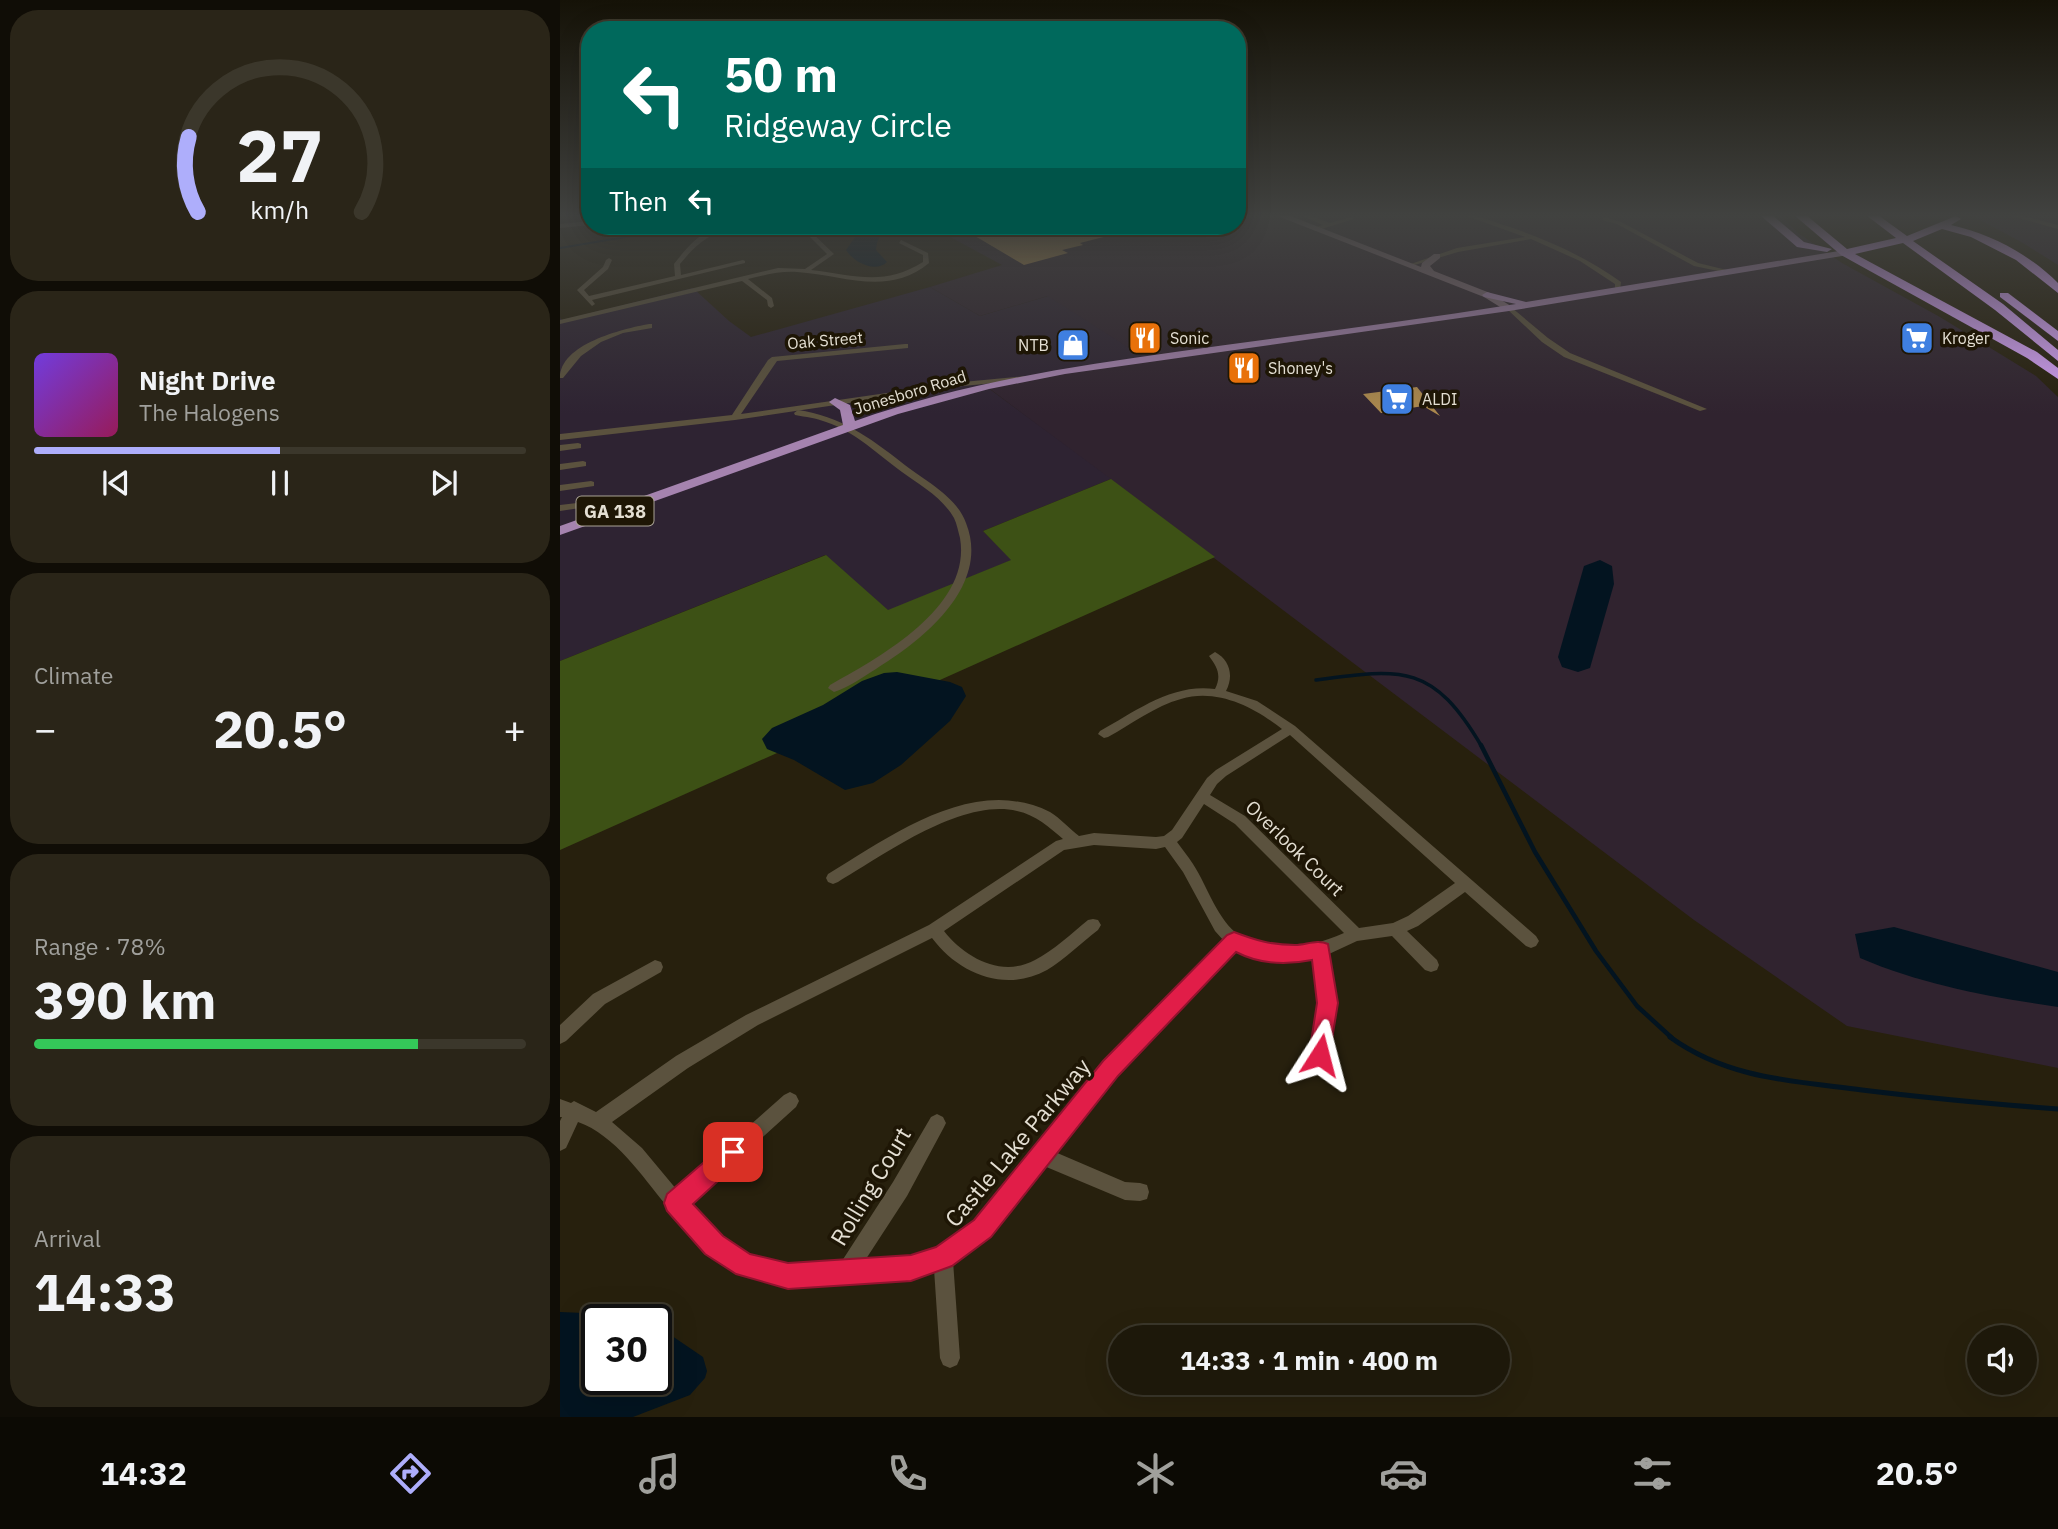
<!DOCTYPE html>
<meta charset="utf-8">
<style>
:root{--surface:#1d180a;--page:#2a2518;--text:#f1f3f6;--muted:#a0a09c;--line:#3b372b;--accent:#aeaefb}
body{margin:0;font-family:"IBM Plex Sans",sans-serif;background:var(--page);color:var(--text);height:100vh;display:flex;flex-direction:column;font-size:26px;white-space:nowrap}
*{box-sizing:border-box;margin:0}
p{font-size:23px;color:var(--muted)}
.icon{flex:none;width:38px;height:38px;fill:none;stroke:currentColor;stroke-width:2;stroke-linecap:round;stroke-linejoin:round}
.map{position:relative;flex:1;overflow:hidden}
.drawer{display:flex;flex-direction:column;gap:10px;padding:10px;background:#100d06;width:560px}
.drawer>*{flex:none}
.guide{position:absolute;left:21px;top:21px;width:665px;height:214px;border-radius:28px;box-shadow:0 7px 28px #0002,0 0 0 2px var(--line);background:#00695c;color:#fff;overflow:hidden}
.controls{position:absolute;left:1407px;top:1325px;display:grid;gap:14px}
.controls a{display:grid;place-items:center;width:70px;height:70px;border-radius:50%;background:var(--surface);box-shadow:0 7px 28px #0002,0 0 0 2px var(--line);font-size:35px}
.speed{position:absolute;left:21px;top:1304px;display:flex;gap:14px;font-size:35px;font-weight:700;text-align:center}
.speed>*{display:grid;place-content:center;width:91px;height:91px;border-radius:50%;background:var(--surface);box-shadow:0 7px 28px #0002,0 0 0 2px var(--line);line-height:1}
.speed .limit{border:4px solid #111;border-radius:10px;background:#fff;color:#111}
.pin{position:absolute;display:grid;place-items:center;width:60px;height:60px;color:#fff;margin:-30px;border-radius:14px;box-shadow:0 4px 10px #0006}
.me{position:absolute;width:77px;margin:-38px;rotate:9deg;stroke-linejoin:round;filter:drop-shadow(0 0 5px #0008)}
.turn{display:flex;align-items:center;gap:24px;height:147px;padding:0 28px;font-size:32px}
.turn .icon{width:91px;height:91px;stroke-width:2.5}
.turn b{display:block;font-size:49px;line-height:60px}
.then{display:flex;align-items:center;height:66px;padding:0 28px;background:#0003;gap:14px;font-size:26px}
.big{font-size:52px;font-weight:700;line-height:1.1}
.drawer .tile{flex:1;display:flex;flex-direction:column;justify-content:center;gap:10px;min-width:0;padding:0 24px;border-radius:28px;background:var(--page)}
.drawer .dial{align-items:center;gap:0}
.dial svg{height:182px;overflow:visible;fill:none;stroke:var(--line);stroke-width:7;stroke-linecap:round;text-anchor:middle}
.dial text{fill:var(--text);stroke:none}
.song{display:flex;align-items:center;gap:21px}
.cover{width:84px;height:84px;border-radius:10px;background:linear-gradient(135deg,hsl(260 70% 55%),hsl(330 70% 35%))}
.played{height:7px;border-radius:4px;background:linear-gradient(90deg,var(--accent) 50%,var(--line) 50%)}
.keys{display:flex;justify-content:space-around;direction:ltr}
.heat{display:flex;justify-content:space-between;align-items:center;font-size:38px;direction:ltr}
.charge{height:10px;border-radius:5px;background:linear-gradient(90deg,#34c759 78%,var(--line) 0)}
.trip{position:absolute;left:548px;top:1325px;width:402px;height:70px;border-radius:35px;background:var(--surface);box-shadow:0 7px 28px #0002,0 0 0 2px var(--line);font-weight:700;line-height:70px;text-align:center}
.tab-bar{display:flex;height:112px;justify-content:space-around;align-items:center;background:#0c0a04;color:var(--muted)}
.tab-bar .icon{width:49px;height:49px}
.tab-bar .on{color:var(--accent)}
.tab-bar b{font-size:32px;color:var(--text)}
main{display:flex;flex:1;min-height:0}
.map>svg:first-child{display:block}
</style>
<main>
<section class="drawer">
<div class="tile dial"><svg viewBox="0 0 100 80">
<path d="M14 69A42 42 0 1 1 86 69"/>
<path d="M14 69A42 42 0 0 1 10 36" stroke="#aeaefb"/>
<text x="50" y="56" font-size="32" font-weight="700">27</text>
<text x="50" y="72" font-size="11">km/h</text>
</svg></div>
<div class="tile">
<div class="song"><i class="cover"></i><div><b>Night Drive</b><p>The Halogens</p></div></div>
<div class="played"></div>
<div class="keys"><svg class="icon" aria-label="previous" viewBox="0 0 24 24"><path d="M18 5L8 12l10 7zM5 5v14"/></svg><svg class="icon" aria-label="pause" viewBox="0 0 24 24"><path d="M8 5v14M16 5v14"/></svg><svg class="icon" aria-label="next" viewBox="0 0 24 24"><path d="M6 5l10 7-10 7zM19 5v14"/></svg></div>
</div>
<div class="tile"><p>Climate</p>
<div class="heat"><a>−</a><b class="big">20.5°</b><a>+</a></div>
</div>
<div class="tile"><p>Range · 78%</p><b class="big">390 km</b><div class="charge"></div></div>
<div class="tile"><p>Arrival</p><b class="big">14:33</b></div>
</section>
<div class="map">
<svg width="1498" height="1417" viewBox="0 0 1498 1417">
<rect width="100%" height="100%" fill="#27200d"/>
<g fill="#30232f">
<path d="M677,215h543l18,18 44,30 98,54 96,59 22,21v671l-211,-42 -153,-106 -708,-534 62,-90 -68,20 -50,-29 72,-22 -72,-39h307z"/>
<path d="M1411,215h87v50l-35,-22z"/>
</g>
<path fill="#2e2332" d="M370,287l50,29 68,-20 95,61 -156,30 124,92 -128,52 29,29 -124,51 -63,-56 -265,106v-343l2,2 131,-32 36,33 22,16z"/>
<path fill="#3d5115" d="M551,479l104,78 -655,293v-189l266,-106 62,55 123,-50 -28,-29z"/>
<g fill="#031420">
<path d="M303,226h32c-13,5 -18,11 -19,24l11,12c-11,11 -33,1 -41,-12z"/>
<path d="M1040,560l12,6 2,18 -24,84 -12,4 -16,-5 -4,-10 26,-91z"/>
<path d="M337,672l53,10 12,5 4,9 -16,25 -49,44 -28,18 -28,7 -51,-30 -27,-11 -5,-10 10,-11 51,-23 39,-24 22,-8z"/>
<path d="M1334,927l164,45v35c-68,-10 -135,-22 -198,-49l-5,-24z"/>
<path d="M0,1312l48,2 38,5 -49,1v59h59v-54l47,32 4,14 -2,7 -15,17 -57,22h-73z"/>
</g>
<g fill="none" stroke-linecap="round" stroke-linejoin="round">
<path stroke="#031420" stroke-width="2" d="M0,248l131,-22"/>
<path stroke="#031420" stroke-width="3.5" d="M756,680c88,-12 117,-16 166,67"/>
<path stroke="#031420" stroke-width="4.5" d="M921,745l54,107 61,99 41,55 35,32"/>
<path stroke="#031420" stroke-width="5" d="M1110,1037c58,42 123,44 192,53 65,8 130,14 196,19"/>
</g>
<g fill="#ac894e">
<path d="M456,226h118l1,3 -55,14 3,2 -21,5 6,3 -44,12 -49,-29z"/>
<path d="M857,387l23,29 -17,-10 -42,7 -18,-19z"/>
</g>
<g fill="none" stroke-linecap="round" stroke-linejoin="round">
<g fill="#5b523e" fill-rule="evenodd">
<path d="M740,215h9l21,8 21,-6 3,2 -39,12 -2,-3 10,-3z"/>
<path d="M904,215c15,0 29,7 43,11 41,14 79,31 114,56l-1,8 -5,1v-7l-35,-23 -49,-22 -73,13 -50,15v-2l49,-17 68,-11z"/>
<path d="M1448,215h11l39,10v4z"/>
<path d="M1044,217l17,5 77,41 33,8 -3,2 -34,-7 -77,-42 -15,-4z"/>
<path d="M30,221v4l-30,3v-4z"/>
<path d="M161,226h9c-24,12 -32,16 -50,38l1,11 62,-15 2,1v2l-153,37 3,4 -3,2 -15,-16 26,-23 3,-7 3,-2 3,2 -4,9 -24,21 5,6 86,-20 -1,-12c13,-17 26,-32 47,-38z"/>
<path d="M248,226h7l-6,4 25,24 -23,16c44,5 72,17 112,-8v-7l-24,-12 2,-3 27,13 1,10c-41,34 -85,12 -132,9 -17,-1 -32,3 -49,7l24,19 2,8 -3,2 -3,-2 -1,-6 -25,-19 -182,43v-4l218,-52 27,1 22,-15 -24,-24z"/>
<path d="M947,307h4l37,31 22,15 137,56 -7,2 -136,-54 -22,-15 -35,-33z"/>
<path d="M89,324h3v4l-29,5 -22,9 -20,14 -18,22h-3c0,-34 62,-49 89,-54z"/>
<path d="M345,344h3v4l-131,13 -36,53 222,-32 63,-6 4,2 -4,2 -63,6 -228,34 -175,20v-6l172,-19 36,-55 4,-3z"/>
<path d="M238,410c42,6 71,27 103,52 22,18 55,33 65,61 25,63 -43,117 -90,146 -13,8 -27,18 -42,23l-6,-4 2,-3c50,-28 142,-78 130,-147 -2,-7 -3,-14 -6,-20 -12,-21 -34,-33 -52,-46 -25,-18 -46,-40 -76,-50 -10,-4 -20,-5 -31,-7l-1,-2z"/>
<path d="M18,443l3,1v4l-21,3v-6z"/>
<path d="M23,461l3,1v4l-26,4v-6z"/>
<path d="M31,481l3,1v4l-34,5v-6z"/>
<path d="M17,503l5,3 -2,2 -20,3v-6z"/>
<path d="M655,652c15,8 19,24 11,39l31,10 38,25 241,210 3,5 -3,5 -5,2 -5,-2 -61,-54 -47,34 -11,5 30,29 2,5 -2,5 -6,2 -6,-2 -33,-34 -35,5 -28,13 6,49 -7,52 -2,6 -6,2 -6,-2 -2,-6 7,-52 -5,-45c-26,5 -55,4 -78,-8l-119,124 -62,78 70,30 15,1 7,2 2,7 -2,7 -7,2 -15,-1 -81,-34c-27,34 -51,74 -91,95l7,97 -3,7 -7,3 -7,-3 -3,-7 -6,-89c-25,9 -52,10 -79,13 -93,11 -130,-2 -189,-77 -24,-29 -51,-70 -88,-83l-12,26 -6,3v-30l2,-4h-2v-18l11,4 3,-2 22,11 80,-56 70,-41 183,-90 127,-84 7,-2c-14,-12 -27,-24 -46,-28 -56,-13 -133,44 -179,71l-5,2 -5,-2 -2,-4 2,-4c64,-38 145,-100 222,-62 10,6 20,17 29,24l15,-3 62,4 8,-1 8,-6 35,-52 9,-8 66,-41c-28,-22 -65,-41 -101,-30 -26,7 -49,25 -73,38l-4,1 -6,-4 2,-3c36,-20 72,-48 115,-42 7,-14 2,-22 -6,-33zM730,735l165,148 -47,33 -15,7 -34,5 -114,-112 -35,-21 7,-11 9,-8zM644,804l31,20 109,109c-21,9 -39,14 -63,14 -14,-1 -29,-2 -41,-11 -23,-16 -32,-49 -47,-72 -5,-8 -11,-15 -16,-22l5,-4zM534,845l62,4 9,-2 18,25 32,59 9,10 -119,121 -69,85 -3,2 -3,6c-28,34 -54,77 -96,94 -22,9 -47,11 -70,13l43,-66 36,-67 3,-6 -3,-6 -6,-3 -6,3 -38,65 -53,82c-75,8 -102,-3 -151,-60l107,-97 3,-6 -3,-6 -6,-3 -6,3 -107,95 -35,-42 -30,-26 76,-54 70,-43 174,-87c27,36 73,55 115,32 18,-11 34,-27 51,-40l3,-5 -3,-5 -5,-1 -5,1c-17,14 -34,30 -53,40 -33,18 -70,-2 -91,-29l120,-81z"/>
<path d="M95,960l6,2 2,5 -2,5 -56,32 -39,37 -6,3v-19l33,-31z"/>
</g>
<path fill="#806a77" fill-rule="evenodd" d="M715,215h13l133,52 1,-4 12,-9h6v4l-10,8 4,5 56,22 24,15 -9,2 -21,-13z"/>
<path fill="#a583af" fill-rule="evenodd" d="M1285,250l3,1v4l-339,56 -444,63 -76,15 -91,25 -338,121v-9l283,-101 -3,-15 -11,-8 6,-4 15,7 5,16c104,-37 211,-54 320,-69 114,-16 228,-30 341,-48l-32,-7 -2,-2 5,-3 39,10z"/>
<g fill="#d7a3fb" fill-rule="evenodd">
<path d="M1200,215h12l32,27 28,7 -5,3 -30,-5z"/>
<path d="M1234,215h12l41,34 49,-11 -30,-23h12l29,21 49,-20 5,3 -10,6c40,9 78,29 107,58v10l-42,-33 -45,-23 -29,-8 -29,12 90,63 55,46v11l-63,-51 -92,-67 -48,11 182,98 21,16v11l-31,-21 -186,-103z"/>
<path d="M1440,293h8l50,38v10l-58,-44z"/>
</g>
</g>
<linearGradient id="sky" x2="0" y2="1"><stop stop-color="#151207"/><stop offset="0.52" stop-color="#414240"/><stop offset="1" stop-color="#414240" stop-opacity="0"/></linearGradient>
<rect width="1498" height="414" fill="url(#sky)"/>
<path fill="#e11d48" stroke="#92132f" stroke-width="2" d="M674,932c21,8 37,13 61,13 11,0 22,-6 33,-1l10,59 -10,60 -8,3 -8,-3 -3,-8 8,-52 -5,-43c-25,5 -53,4 -76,-8l-118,124 -127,161 -39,29 -41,15 -123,8 -52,-15 -31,-20 -38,-43 -3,-8 3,-9 58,-50 8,-4 8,4 4,8 -4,8 -48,44 30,32 27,18 38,9 123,-8 25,-8 38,-27 129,-159 124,-126z"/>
<defs>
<symbol id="restaurant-square" viewBox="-11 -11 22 22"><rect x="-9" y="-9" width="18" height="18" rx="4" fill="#e8710a" stroke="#1e1605"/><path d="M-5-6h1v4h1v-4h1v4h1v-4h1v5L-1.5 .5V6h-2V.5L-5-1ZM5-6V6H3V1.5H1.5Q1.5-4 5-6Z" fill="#fff"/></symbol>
<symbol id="supermarket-square" viewBox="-11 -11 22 22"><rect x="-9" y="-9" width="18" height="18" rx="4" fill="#3f7fe0" stroke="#1e1605"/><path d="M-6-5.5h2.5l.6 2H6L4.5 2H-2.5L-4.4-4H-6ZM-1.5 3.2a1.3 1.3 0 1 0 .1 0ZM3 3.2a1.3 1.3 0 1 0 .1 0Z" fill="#fff"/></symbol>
<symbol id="shop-square" viewBox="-11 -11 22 22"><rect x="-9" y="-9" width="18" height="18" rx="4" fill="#3f7fe0" stroke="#1e1605"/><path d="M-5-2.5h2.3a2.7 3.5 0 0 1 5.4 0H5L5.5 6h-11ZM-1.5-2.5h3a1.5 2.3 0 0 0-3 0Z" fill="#fff"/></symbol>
</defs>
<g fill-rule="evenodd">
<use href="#restaurant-square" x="566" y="319" width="38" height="38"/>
<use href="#supermarket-square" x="1338" y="319" width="38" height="38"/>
<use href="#shop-square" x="494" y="326" width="38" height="38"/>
<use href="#restaurant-square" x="665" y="349" width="38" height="38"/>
<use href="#supermarket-square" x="818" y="380" width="38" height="38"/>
</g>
<g text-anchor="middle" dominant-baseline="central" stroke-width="7" stroke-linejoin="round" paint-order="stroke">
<g font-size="16" fill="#e4dfd3" stroke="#1e1605" text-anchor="start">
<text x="610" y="338">Sonic</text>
<text x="1382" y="338">Kroger</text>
<text x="489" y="345" text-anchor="end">NTB</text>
<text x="708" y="368">Shoney's</text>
<text x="862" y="399">ALDI</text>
</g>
<g font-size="16" fill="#e4dfd3" stroke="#1e1605">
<text transform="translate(265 340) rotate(-5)">Oak Street</text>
<text transform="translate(350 392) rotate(-17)">Jonesboro Road</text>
</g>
<rect fill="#1e1605" stroke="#a9a395" stroke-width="2" x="16.5" y="496.5" width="77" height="29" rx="5"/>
<g font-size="18" font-weight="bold" fill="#e4dfd3">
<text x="55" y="511">GA 138</text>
</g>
<g font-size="19" fill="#e4dfd3" stroke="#1e1605">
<text transform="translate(735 848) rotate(44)">Overlook Court</text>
</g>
<g font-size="23" fill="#e4dfd3" stroke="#1e1605">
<text transform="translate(457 1142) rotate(-50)">Castle Lake Parkway</text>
<text transform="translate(310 1186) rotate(-59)">Rolling Court</text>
</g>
</g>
</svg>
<div class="controls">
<a><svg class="icon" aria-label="sound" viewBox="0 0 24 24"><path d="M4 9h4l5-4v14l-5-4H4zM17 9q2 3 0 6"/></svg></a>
</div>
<div class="speed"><div class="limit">30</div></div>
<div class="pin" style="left:173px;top:1152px;background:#d93025"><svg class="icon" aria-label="arrive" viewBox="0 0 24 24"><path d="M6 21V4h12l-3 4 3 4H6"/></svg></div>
<svg class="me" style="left:760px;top:1055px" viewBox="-20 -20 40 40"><path d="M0-17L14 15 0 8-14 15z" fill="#e11d48" stroke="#fff" stroke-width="4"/></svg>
<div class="trip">14:33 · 1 min · 400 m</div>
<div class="guide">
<div class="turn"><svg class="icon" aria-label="left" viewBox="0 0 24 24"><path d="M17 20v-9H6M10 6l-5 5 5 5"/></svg><div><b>50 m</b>Ridgeway Circle</div></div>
<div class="then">Then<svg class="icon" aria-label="left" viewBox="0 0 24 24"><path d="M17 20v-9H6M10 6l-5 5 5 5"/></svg></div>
</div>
</div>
</main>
<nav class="tab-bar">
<b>14:32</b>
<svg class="icon on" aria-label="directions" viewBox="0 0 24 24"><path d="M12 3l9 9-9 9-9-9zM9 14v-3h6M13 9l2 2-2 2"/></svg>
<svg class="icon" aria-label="music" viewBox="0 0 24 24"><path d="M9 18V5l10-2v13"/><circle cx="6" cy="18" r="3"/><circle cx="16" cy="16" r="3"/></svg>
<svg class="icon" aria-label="phone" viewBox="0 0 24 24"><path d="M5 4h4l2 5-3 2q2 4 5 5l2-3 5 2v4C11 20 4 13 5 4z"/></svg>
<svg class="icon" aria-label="climate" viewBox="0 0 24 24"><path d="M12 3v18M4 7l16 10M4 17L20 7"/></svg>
<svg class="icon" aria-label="car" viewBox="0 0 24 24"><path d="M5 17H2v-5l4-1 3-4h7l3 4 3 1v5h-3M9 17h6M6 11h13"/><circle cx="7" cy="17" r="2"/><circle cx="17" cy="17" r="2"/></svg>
<svg class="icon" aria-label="filters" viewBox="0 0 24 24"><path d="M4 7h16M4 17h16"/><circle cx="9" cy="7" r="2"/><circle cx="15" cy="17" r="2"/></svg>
<b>20.5°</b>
</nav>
